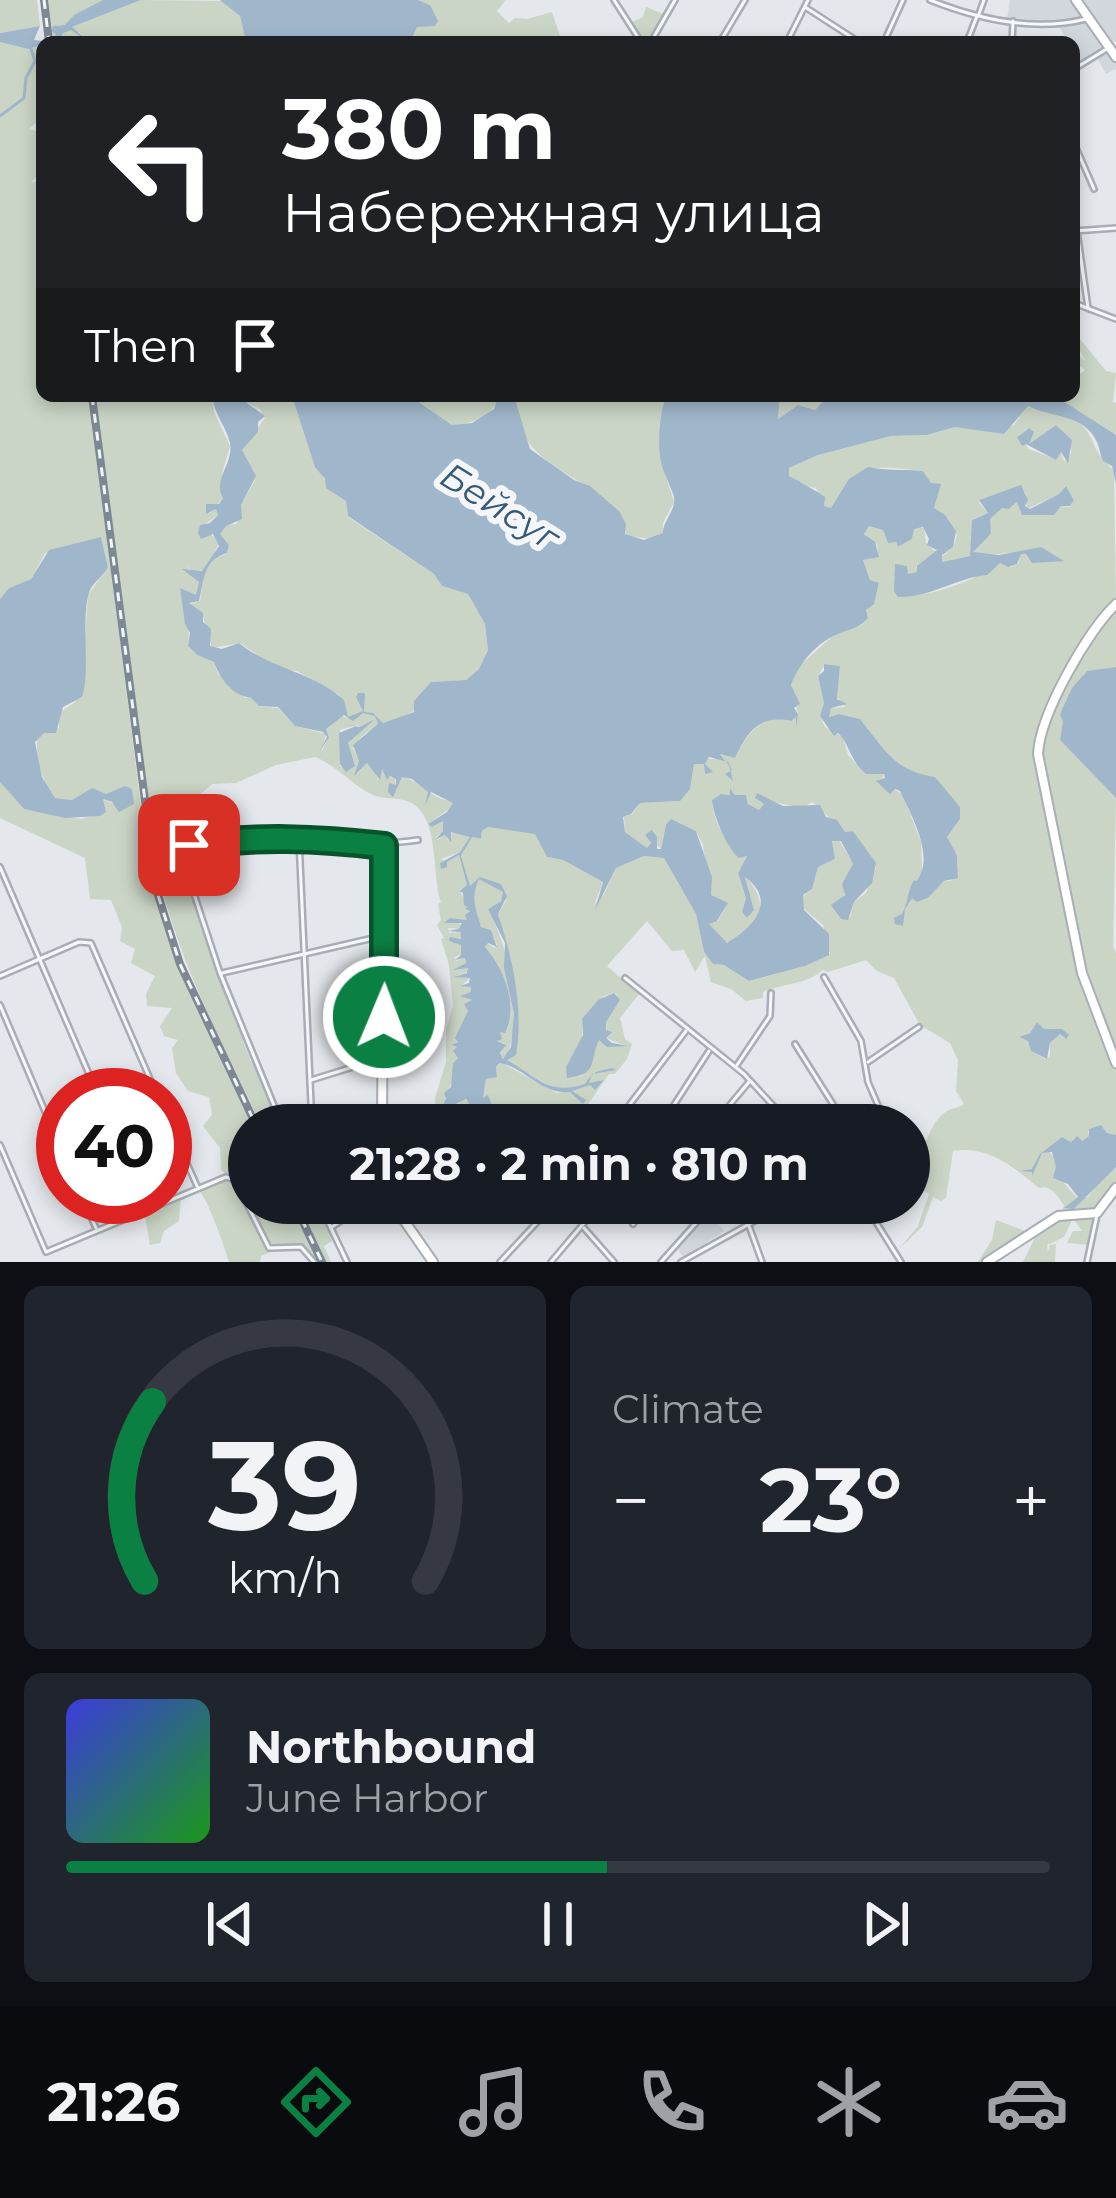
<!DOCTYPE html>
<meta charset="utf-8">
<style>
:root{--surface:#171b24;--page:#20242c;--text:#f1f3f6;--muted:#9ea1a6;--line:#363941;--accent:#0b8043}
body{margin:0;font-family:Montserrat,sans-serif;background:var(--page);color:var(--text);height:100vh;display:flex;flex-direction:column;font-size:45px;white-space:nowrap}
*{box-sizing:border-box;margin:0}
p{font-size:39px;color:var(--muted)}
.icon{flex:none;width:66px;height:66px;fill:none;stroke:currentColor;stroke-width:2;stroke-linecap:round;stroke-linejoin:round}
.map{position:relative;height:1262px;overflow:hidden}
.sheet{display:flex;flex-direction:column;gap:24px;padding:24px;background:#0d0f14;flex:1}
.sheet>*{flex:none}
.banner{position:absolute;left:36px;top:36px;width:1044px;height:366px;border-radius:18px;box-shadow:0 6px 18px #0003;background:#202124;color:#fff;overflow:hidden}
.speed{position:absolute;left:36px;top:1068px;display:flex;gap:24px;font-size:60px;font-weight:700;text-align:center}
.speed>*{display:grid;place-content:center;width:156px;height:156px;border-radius:50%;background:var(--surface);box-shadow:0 6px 18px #0003;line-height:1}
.speed .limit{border:18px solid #d22;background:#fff;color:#111}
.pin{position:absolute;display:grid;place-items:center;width:102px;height:102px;color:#fff;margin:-51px;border-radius:24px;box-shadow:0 6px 18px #0006}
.me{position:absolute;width:132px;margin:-66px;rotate:1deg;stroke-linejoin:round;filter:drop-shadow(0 0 9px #0008)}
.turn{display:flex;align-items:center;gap:42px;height:252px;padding:0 48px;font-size:54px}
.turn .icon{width:156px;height:156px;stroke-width:2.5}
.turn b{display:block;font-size:84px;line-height:102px}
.then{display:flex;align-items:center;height:114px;padding:0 48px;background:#0003;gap:24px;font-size:45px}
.big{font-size:90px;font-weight:700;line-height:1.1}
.sheet .card{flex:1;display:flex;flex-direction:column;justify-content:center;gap:18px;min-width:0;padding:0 42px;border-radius:18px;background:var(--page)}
.sheet .dial{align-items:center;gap:0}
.dial svg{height:312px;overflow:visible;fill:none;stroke:var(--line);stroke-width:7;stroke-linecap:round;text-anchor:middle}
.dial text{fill:var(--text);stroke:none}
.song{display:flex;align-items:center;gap:36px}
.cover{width:144px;height:144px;border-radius:18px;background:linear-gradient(135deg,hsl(240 70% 55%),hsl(120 70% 35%))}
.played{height:12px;border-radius:6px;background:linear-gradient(90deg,var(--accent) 55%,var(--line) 55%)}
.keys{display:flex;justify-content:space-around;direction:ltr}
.heat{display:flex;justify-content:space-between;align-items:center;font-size:66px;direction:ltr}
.sheet .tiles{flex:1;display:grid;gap:24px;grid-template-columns:1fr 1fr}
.card:last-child{grid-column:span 2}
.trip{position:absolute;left:228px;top:1104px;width:702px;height:120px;border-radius:60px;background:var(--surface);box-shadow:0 6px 18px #0003;font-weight:700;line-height:120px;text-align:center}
.tab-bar{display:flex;height:192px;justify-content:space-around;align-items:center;background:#090b0e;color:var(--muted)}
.tab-bar .icon{width:84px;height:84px}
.tab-bar .current{color:var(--accent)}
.tab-bar b{font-size:54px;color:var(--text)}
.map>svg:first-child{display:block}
</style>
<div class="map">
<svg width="1116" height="1262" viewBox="0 0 1116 1262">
<rect width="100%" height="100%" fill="#e4e7eb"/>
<g fill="#d2d7dd">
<path d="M1010,0h65l13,17 -30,6 -51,-4z"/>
<path d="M1078,0h38v41l-6,4z"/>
<path d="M1089,19l27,41v9l-10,5 -10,-18 -17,10 -5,-24h-7l-8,-17z"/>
<path d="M710,1213l14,18 -40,26 -8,-9z"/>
</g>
<g fill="#cad5c5" fill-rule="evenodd">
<path d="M0,0h37l3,26 -40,7z"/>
<path d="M46,0h57l-38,25h-8v15l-4,2z"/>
<path d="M141,0l82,1 17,15 6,26h-157l-10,-10h-3l10,10h-27l4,-9 9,-6z"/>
<path d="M418,0h88l-9,11 12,12 6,-5 12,1 25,-7 10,30h-152l7,-15 17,-13 -4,-9z"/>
<path d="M646,7l20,8 -16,27h-7l-13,-19 13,-6z"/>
<path d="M0,42l28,7 14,-4v72l-13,12 7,2 6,-8v49l-11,10h11v214h47l58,458 32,110 76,161h-6v78h43l29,59h-5l-14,-17h-34l-35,-67 33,70 10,2 -15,6 -1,6h-31c-4,-14 -21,-62 -29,-70l-19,5 -2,24 -15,10 -4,12 -10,2 -5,-29 -5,-2 80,-33 10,-1 2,-2 -11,-8 -1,-22 -17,-22 9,-11 -3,-18 -21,-6 -12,-18 -4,-25 6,-8 -14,-4 -4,-10 12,-18 -25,-2 -1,-12 9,-18 -24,-13 4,-14 -15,-8 2,-14 -11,-27 -21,-1 -5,-41 -85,-40v-36l24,27 57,10 25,-7 -4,-13 14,6 10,-19 -20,8 -14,-5 -20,11 -17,-2c-13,-16 -21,-44 -17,-63l21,-7v-15l16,-11 8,-32 5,-75 20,-28 -7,-30 -56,16 -14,26 -22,9 -9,11z"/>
<path d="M1074,339h6l26,32 10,2 -3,30 3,-1v33l-62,-38 20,-1v-17l11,-9 -11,-8v-11l11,10z"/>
<path d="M96,396h116l2,16 16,34 -8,27 1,25 -15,16 8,-5 2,6 -19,13 4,10 6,-6 10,11 -12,24 10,-10 10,-3 2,-9 -10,-11 7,-9 11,-1 4,-19 14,-25 -13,-30 23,-32 -5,-9 -13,-6 -1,-7h46c14,37 20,83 54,105l2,16 86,57 8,12 26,8 17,30 3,26 -9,19 -13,11 -35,2 -16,19 -1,10c-23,12 -46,12 -61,37l6,12 -2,14 10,-11 7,5 4,13 3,-13 6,9 8,1 1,11 6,-12c22,5 27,22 50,24l1,5 -25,18 4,3 11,-6v11l-7,5 1,3 9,-5 2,6 4,-9 29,7 1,-8 6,-4 47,6 12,24 16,3 40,22 -9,23 10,-11 12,-26 28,-12 20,2 32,56 8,38 9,12 11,1 26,16 55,-15 25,-12 -7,-29 -19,-16 -2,-12 10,-8 6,-22 17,-8 -4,-16 7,-4 15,24 -14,49 2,7 9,-2 4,-15 12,-9 10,-26 -23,-36 -8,1 -33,-30 -10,6 -47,-10 9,6 -5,6 -11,-6 -2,-9h-11l-4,-6 -1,6 -9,-1 -9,6c1,21 14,43 30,57l5,-1 -9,17 8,25 -4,14 5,6 7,-8 -9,-33c11,8 22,33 11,45 -7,7 -16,10 -23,20h-12l-5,8 -12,-10 -3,-9 9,-10h8l8,-14 -15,-12 -8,-50 -7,-14 -25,-12 -5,5 -5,25 -6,-6 -1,-11 -9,3 6,8 -4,5 -22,-16 -1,-15 8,-3 8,-11 39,-2 11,-13 4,-24h11l1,-5h18l-3,-5 14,4c10,-22 28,-46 54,-37l9,-7 -7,-29 6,-17 38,-34 26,-9 7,-7 -2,-8 8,-7 5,-19 -9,-4 -7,-20 15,-3 -1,-12 -13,-12 5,-7 14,4 4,11 9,1 2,5 14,-8 2,-11h10l2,15 11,10 -13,7 4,8 -7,-4 -5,3 2,5 -9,2 -14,-9 3,32c29,1 79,-17 102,-34l11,4 8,-4 1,-9c-16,-4 -32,5 -48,-2l19,-18 -2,-15 13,-12 7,2 8,-7 5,6 -2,4 34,3 6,-9 10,1 4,-8 -8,-13 -7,8 -32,15 -1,-15 -5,-8 -40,13 -2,4 9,10 -15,6 -3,37 -28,6 -3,-3 14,-12 4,-11 -8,-16 -15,-12 6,-24h-9l-8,-13c-55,-6 -64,-9 -92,38l-7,-3 -8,-18 -13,-2 -14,-10v-8l29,-13 73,-19 37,-1 27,-8 43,4 16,-6 13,-19c13,6 25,4 37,9 29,10 25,27 38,43 4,5 9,9 12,14l2,128 -30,33 -49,104 43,240 36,91v67l-9,-2 -6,-8 -13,6 1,5 -7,5 -8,-3 -3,4 -9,-5 -15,13 7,7 9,25 15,17 10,-2 19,-25 9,-5v19l-16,23 -39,5 3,-9c-4,-5 -8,-12 -13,-15 -13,-8 -6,4 -18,-7 -22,-18 -47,-38 -80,-32l-7,47 -5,3 -8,-4 -11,30 -23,22 19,-23 11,-32 -19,-11 -1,-14c16,-13 18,-46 38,-58 5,-3 12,-3 17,-7l-8,-13 2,-31 -8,-17 -30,-18 -26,-47 -17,-7 -11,-11 -38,12 -5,-2c-17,15 -40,13 -60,22v6l-17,3 -15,-12 -20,-7 -6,-26 -10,16 -11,-22 -12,1 -25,-30 -40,45 32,28 -19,24 5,21 7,5 -5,15 -12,15h-6l-32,46 -6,5h-114l-2,-9 -8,1v-6l17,-11 15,3v19l5,-12 4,4 4,-9 -4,-8 -5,1 3,-19 11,-3 -1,-9 6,-4 55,30 16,-3c-27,0 -52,-22 -73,-34l5,-12 -8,-3 3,-9h6c13,-29 -4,-65 -21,-85l2,-4 7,5 3,-3 -6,-15 -10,-3 -20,-69 8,-19 -9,13 -19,7 5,3 13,-8 8,31 -8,5 11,20 -4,5 2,5 -18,-2 12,7 -3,4 -11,-1 1,5 12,-1v7l-11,-2 11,8 1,9 -7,3 1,4 9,-3 1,5 -5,4h6l1,5 -12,4 14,2 -8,7 9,1v7l-8,3 9,4 -7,4 4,7 -11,31 -7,3 6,2 -3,4 4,7 -5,5v16l-13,32 10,14h-14l-1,-27 11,-36v-33l7,-23 -4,-41 -8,-26 3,-1 -7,-13 4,-5 -3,-16 3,-2c-10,-28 0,-89 -34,-101 -12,-4 -24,-1 -36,-7 -20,-10 -35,-29 -56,-37l-39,8 -40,18 -24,1 -17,15 -42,16 6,35 17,-3 70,202 34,76h-19c-43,-89 -88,-175 -108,-273zM1056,425l15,14v14l-7,9 -3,-10 -5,7 -28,-10 -2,-5 -4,2 -4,-10 10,-8 1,16zM187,566l2,5 15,-1 -4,31 -11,3 13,9 10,35 28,-5 38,26 19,2 42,24 9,23 -7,-2 -15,13 3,9 -8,14 5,-18 -31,-8 -17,-18 -19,-2 -8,-8h-6l-27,-24 -4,-12 -17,-7 -9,-9c3,-11 -3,-46 -8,-58l16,8 3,-14zM825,664l15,2 -3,31 8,10 -14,1 -2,9 10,-3 21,5c20,25 40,57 75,58l25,42 -13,18 10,18 1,19 -8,7h-6l-16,17 -11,4 -5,-5 10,-25 -1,-30 -18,-47 -22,-15 3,-6h-18l-18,-19 -5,-18 -18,-10 -5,-11 4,-13 -6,-27zM357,725l5,3 -15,17 7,18 -4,7 -10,-4v-36zM487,882l14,2 5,17 -8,13c12,40 31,106 13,144l-5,-1c18,-39 2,-113 -18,-148l13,-8 2,-9zM614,993l3,1 -11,27 1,11h4l-5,6 20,8 -28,-6 -16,36 -11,2 -5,-11 16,-28v-20l22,-23zM1036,1023l8,6h18l3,10 -5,-5 -10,9v13l-5,3 -14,-8 -3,-10 -9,-4 11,-4z"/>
<path d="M410,396h88c-2,19 -28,29 -46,29z"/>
<path d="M514,396h152l-5,66 13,40 -11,21v10l-11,6 -25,-3c-3,-8 -4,-19 -10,-26 -38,-40 -102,-45 -103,-114z"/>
<path d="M780,396h48l-13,14 -17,-5 -20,14z"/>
<path d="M1116,609v58l-32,6 -24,67 56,58 -3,149 3,6v104l-32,-85 -43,-219c10,-52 40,-104 75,-144z"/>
<path d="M298,1203h19l15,38 -8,5 7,16h-5z"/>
<path d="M1062,1216l32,1 -4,28 -23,-2 6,-12h9l-9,-13 -9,19 -17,8 1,7 2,-7 6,-1 -1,18h-32l12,-24 -4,-5z"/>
<path d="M996,1220l32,12 -42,30h-8l14,-22z"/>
</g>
<g fill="#a0b7cb" fill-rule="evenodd">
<path d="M103,0h38l-69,27 17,15 -18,-12 -8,3 -4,9h-6l4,-3 -2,-6 -4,-1 2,-6 12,-1 9,-10z"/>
<path d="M220,0h198l12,5 8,16 -3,5 -18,1 -7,15h-164l-6,-26z"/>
<path d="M40,26l-6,14 8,1v4l-14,4 -28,-7v-9z"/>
<path d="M212,396h34l1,7 18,13 -7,6v10l-16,18 14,26 -15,29 1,14 -16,7 -6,8 9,11 -2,8c-24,7 -23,27 -28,48l-10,2 14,10v9l8,7 -1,17 12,3 17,-6c32,26 74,29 105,57l4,17 15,-6 -7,-14 2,-4h7l-1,19 9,1 10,10 31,-11v-11l17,-19 35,-2 13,-11 9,-19 -3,-26 -17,-30 -26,-8 -8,-12 -86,-58 -2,-15 -20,-13 -1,-9 -10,-12 -23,-71h118l42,29 20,-2 22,-14 4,-13h16l16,53 44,31 16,6 29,25 7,13 -1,10 19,6 19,-7c0,-13 13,-22 11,-36 -3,-11 -11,-24 -13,-35 -4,-19 -1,-50 5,-66h114l-2,23 20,-14 17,5 13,-14h24l5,4 13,-4h185l61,39v49l-4,-18 -9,-5c-3,-6 -3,-12 -6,-19 -13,-29 -47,-24 -69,-36l-24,28 -49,-7 -28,8 -36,1 -73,19 -29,13v8c13,7 24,13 36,21l-1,9 7,2 18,-29 19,-12c18,4 36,2 55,4l8,12 10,1 -7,24 11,7 11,16 -3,16 -11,8v7l28,-6 2,-36 16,-7 -9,-13 42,-15 7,15 -3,6 5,3 29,-15 7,-8 8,14 -4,6h-9l-7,9h-32l-5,-13 -8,7 -7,-1 -12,11 1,15 -18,18 26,3 42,-8 23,14 -32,2 -6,-9h-5l-4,10 -9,3 -8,-4 -13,12c-32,3 -56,23 -89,22l-4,-6 1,-27 12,2 1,8 9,-2v-6l20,-16 -10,-5 2,-6 -6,-12 -9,2 -2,10 -14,8 -2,-5 -8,1 -5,-13 -14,-4 -5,8 11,8 4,15 -16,3 7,20 9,3 -5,21 -8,6 2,8c-8,9 -14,10 -25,14 -24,8 -43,29 -52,53l9,19 -6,4 4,6 -2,13v-10l-5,4c-31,-7 -44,11 -56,37l-15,-4c12,16 9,9 13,27l-8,-7 7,-4 -4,-8 -19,-5 -4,7 8,8 -8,2 -1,-10h-10l-4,25 -10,12 -40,2 -9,11 -8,3 2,15 22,16 4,-5 -6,-8 7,-5 5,7v12h4l5,-25 5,-5 25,12 16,46 -1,18 17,8 -11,18 -8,3 18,19c24,-14 52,-41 18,-66l9,33 -7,8 -5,-6 4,-14 -8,-25 9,-17 -8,2c-12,-10 -26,-43 -27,-58l9,-6 9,1v-7l5,7h11l2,9 11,6 5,-6 -9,-6 2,-5 26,13 37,-1 6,12 11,3 8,12 8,-1 23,32 -4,20 -18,19 -6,18 -7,-1 -10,-14 14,-10 -3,-11 11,-20 -12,-23h-9l3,18 -17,8 -6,22 -9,6 1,15 25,24v21l-24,11 -56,15 -25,-16 -11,-1 -9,-12 -8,-38 -32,-56 -20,-2 -28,12 -21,42 8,-28 -40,-22 -16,-3 -12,-23 -47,-7 -6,4 -1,8 -9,-2 -11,19 9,30 10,-9 21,7 6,12 -9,18c15,45 26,96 18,141l-9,5c30,17 41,36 78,24 8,-13 13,-13 27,-16l4,2 -24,4 -3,9 15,-3 -9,10 -5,-5 -18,6 14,9 -3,4 -13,-12c-28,3 -46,-25 -70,-29l-4,4 1,10 -11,2 -3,19 5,-3 4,10 -3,10 -5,-5 -7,15 3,-20 -9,-1 -5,8 -4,2 7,-11 -3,-4 -18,9 -1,8 8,1 2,8 -16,-3 -1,-11 6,-13 -2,-5 7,-6 2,-24 5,-5 -5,-7 4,-4 -6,-2 7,-3 -3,-4 13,-27 -4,-7 8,-4 -12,-4 11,-4v-5l-11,-1 9,-3 1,-5 -16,-1 13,-4 1,-5 -15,2 13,-7 -1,-5 -10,2 6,-5v-10l-12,-4 1,-4 11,2v-7l-14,-1 12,-2 3,-6h-18l6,-5 17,2 -2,-5 5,-4 -5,-2 3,-2 -4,-2 -1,-12 -4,-2 8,-6 -8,-30 -12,7v5l-6,2 -1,-6 20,-11 10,-15 -19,-5v10l-6,-7 -10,5 8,-9v-10l-11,6 -4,-3 19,-12 6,-9 -22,-11 -6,14 3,-14 -16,-13 -10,-2 -9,20 -5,-5 1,-9 7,2v-6l-6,-3 -3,4 -5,-11 -2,11 -13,-17 -13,13 5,-15 -6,-16 25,-21 -3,-8 -12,-3 -10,8 -9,-6 -18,14 3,9 -10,14 8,-15 -4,-5 -28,-6 -17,-19 -19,-1 -8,-8c-19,-3 -31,-19 -37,-36l-17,-7 -9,-9 2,-13 -5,-9 -5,-36 16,7 3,-13 -17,-13 20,2 17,-25 -6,-12 -12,5 -3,-6 2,-8 10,-2 8,-8 -2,-6 -10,5v-10h13l4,-6c-11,-19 11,-34 7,-55 -4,-17 -16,-29 -18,-47zM479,879l24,13 -2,9 -13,8 17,34 -1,25 10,45 -3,34 -8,12 -3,-6 6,-8 -9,-4 5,-2 -2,-7 5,1c15,-29 -3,-67 -20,-86l3,-4 9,4 -6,-17 -10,-3c-5,-20 -11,-28 -2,-48z"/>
<path d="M1056,425l16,15 -4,23 -7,-11 -5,8 -30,-16 -4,2 -5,-9 12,-9 5,4 -5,12z"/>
<path d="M101,537l7,30c-5,9 -14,15 -18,23 -10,24 1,82 -8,107l-19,10 -7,26h-12l-9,9 7,35 13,21 17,2 20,-12 14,6 19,-8 7,3 2,15 -15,8 -7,-10 -9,-3 3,13 -6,4 -35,2 -41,-9 -24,-27v-183l9,-11 22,-9 18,-29z"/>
<path d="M824,664l16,2 -3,33 10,5 -16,4 -2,9 10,-3 21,5c24,30 36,53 75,58l25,30v12l-13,18 10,18 1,23 -14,3 -16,17 -11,4 -5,-4 -7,11 -2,17 -8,-2 -1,-6 8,-4c5,-10 5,-15 8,-25 6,-18 4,1 11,-16 10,-23 -11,-61 -21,-82l-5,-2 -5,5 -14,-13 9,-3 -1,-4h-18c-18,-16 -16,-30 -28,-41l-4,3 -14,-20 4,-13 -6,-27 6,-5z"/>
<path d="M1116,667v131l-56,-58 3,-18 -3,-8 12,-26 15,-17z"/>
<path d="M375,719l-27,24 7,23 -9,6 -6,-8 -1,-31 17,-7 -15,-2 19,3z"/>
<path d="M614,993l6,7 -14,22v8l6,2 -6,6 6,5 16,3 -21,1 -8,-7c-10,20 0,35 -32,38l-1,-11 17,-32 -1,-16 16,-19z"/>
<path d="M1037,1022l7,7h18l7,6 -3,4 -6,-5 -10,9 -3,16 -16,-8 -3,-10 -9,-4 11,-4z"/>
<path d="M1101,1125l6,8 9,2v32l-42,42 -10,-1 14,-11 -10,-13 -15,-6 3,-11 -4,-15 -10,1 -10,23v-4l-12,-1 12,-2 8,-15 22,-17 9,5 6,-6 5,5 7,-5v-7z"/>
</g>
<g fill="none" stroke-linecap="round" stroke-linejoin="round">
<path stroke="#a0b7cb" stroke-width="3" d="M0,116l24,-18 2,-20 9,-17 -4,-12"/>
<defs>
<g id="street">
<path d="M614,0l27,42"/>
<path d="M930,0c48,19 105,32 156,19"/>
<path d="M805,7l54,35"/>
<path d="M979,14l5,-14"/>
<path d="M651,42l24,-42"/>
<path d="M720,42l25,-42"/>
<path d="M787,42l21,-42"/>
<path d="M884,42l19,-42"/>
<path d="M967,42l10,-26"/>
<path d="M1012,42l1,-21"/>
<path d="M1074,69l31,-19"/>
<path d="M1074,143l20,46"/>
<path d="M1074,231l42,-3"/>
<path d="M1077,231l11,77"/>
<path d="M1074,303l42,16"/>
<path d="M299,839l13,286"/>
<path d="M0,867l98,228"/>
<path d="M222,973l160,-37"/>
<path d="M0,976l79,-34 12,1 66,152"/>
<path d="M824,977l37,64 7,41 15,35 -4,8"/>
<path d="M625,978l119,96 47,51"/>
<path d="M0,1005l63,149"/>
<path d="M795,1044l51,81"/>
<path d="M868,1062l51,-35"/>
<path d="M737,1065l33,-49 1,-23"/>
<path d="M311,1080l71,-22"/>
<path d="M165,1114l32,72"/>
<path d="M282,1125l-62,-152 -41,-125c79,-26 160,4 239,-8"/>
<path d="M614,1125l72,-94"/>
<path d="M661,1125l48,-74"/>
<path d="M713,1125l36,-43"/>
<path d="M0,1145l46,107 180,-75 9,3 34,68 32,-1 13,15"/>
<path d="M82,1197l14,31"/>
<path d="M319,1203l28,59"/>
<path d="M864,1203l37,59"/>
<path d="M633,1224l16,-21"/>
<path d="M749,1226l13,36"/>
<path d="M332,1227l35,-24"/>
<path d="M584,1228l30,34"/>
<path d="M500,1262l55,-59"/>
<path d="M551,1262l50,-59"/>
<path d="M661,1262l53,-59"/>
<path d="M681,1262l106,-59"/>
<path d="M1087,1262l10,-47"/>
</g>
<g id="secondary">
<path d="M1076,0l40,57"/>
<path d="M1116,604c-29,28 -76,110 -78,150l44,219 34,90"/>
<path d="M382,1125l2,-279"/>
<path d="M392,1203l41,59"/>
<path d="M987,1262l71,-46 39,-3 19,-25"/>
</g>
</defs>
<use href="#street" stroke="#a9aeb6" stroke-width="8"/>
<use href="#secondary" stroke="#a9aeb6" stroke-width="12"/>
<use href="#street" stroke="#f7f8fa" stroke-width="3"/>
<use href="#secondary" stroke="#fff" stroke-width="8"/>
<defs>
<g id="rail">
<path d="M44,0l5,42"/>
<path d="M92,396l65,496 23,72 76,161"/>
<path d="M294,1203l28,59"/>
</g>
</defs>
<use href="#rail" stroke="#7d8895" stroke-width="8"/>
<use href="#rail" stroke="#f4f6f9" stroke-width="3" stroke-dasharray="9" stroke-linecap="butt"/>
</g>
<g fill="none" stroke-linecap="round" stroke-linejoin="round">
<defs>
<path id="route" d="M189,845c67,-9 128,-7 195,1v171"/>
</defs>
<use href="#route" stroke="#07532c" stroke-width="30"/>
<use href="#route" stroke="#0b8043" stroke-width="21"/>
</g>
<g text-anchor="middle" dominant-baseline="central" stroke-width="12" stroke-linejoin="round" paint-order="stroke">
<g font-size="36" font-style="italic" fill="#355878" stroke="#f4f6f9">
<text transform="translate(500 506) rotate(32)">Бейсуг</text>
</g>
</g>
</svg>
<div class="speed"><div class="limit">40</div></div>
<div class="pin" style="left:189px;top:845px;background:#d93025"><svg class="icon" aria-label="arrive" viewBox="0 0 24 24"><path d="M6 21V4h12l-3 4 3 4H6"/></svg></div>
<svg class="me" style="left:384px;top:1017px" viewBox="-20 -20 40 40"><circle r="17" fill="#0b8043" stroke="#fff" stroke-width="3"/><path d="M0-11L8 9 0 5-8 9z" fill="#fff"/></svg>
<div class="trip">21:28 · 2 min · 810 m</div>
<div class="banner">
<div class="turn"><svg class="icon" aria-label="left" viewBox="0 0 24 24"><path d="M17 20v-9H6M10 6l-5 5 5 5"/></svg><div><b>380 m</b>Набережная улица</div></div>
<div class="then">Then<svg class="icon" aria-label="arrive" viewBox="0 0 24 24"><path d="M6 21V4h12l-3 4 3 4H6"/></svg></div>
</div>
</div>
<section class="sheet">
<div class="tiles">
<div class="card dial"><svg viewBox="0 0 100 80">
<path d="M14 69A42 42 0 1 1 86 69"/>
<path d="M14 69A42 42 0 0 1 16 23" stroke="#0b8043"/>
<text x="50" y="56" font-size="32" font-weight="700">39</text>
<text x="50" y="72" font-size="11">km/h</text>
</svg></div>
<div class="card"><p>Climate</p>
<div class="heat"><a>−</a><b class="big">23°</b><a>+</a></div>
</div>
<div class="card">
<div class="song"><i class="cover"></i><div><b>Northbound</b><p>June Harbor</p></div></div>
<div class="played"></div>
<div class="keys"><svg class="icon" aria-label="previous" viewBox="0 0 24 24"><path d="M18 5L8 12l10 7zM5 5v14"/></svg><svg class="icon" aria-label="pause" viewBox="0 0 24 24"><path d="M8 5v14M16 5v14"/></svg><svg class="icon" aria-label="next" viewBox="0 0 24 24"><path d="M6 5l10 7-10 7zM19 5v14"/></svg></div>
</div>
</div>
</section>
<nav class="tab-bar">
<b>21:26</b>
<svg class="icon current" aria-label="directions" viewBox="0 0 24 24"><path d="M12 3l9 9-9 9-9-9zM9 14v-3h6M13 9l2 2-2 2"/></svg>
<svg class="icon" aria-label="music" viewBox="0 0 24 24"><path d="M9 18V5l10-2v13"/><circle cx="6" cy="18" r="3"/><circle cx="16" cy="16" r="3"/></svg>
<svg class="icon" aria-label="phone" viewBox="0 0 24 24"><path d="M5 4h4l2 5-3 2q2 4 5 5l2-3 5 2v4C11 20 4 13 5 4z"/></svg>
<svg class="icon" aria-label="climate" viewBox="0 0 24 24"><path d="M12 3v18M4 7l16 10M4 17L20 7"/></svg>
<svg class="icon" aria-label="car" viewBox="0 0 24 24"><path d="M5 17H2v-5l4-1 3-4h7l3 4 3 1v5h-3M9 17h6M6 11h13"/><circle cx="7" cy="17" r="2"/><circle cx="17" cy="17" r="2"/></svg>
</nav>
